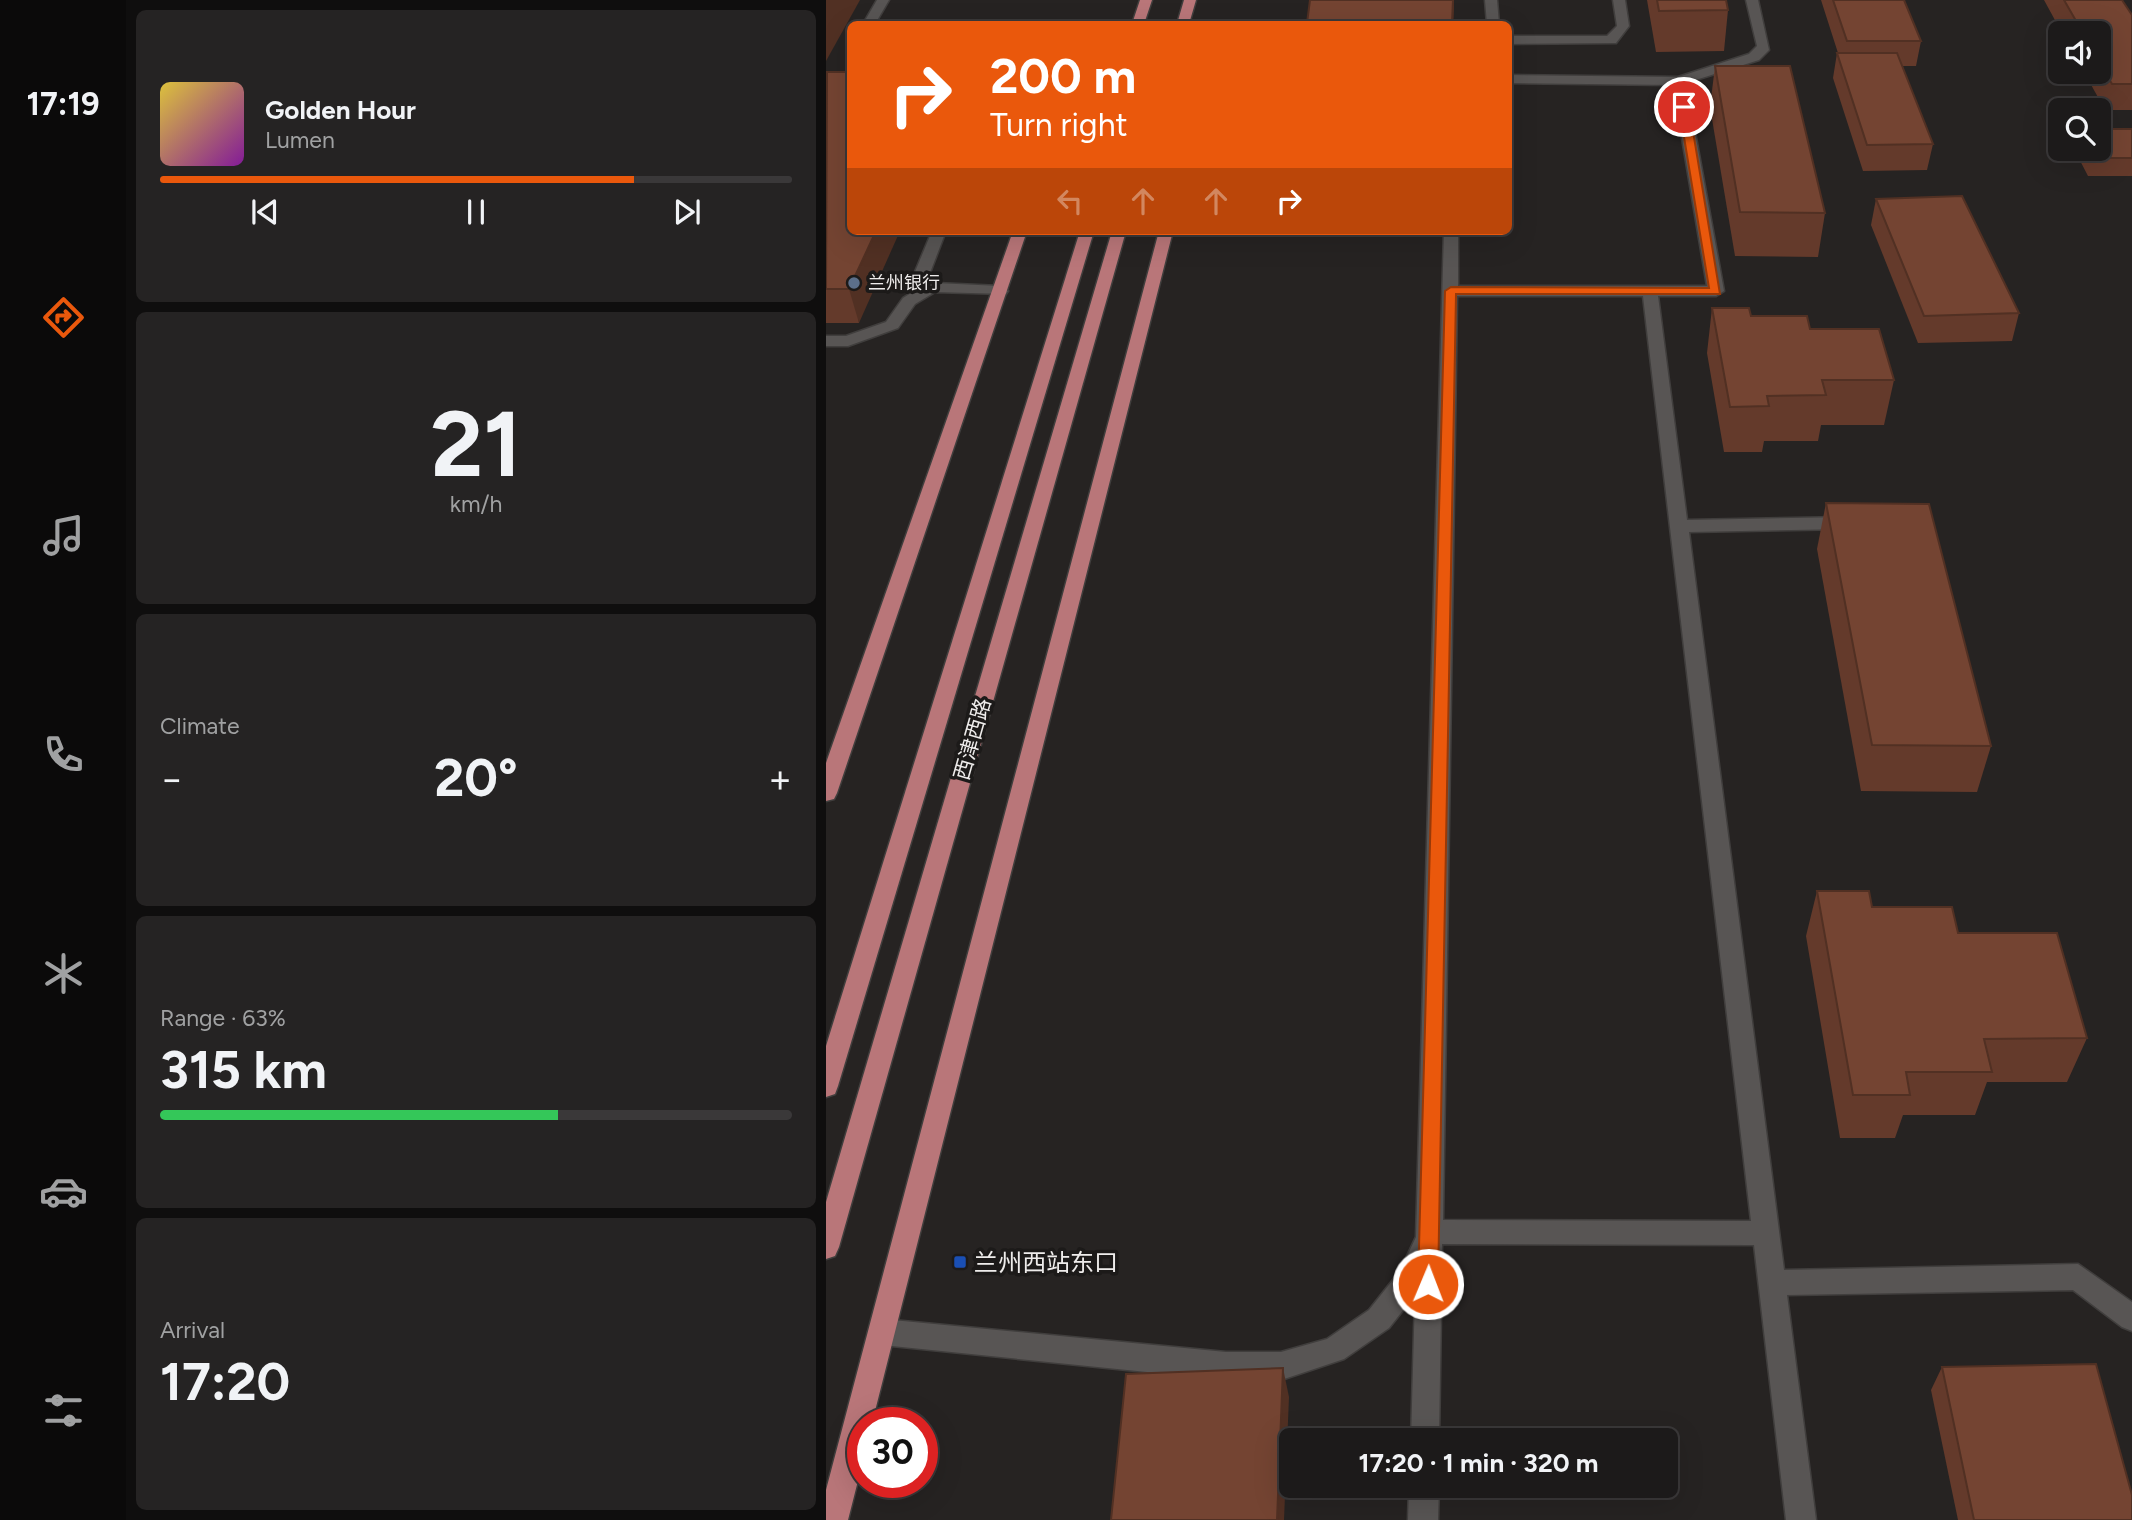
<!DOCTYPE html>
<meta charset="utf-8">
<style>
:root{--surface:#1c1a1a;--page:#252323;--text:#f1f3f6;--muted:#a0a1a2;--line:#3a3839;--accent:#ea580c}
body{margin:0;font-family:Figtree,"Noto Sans SC",sans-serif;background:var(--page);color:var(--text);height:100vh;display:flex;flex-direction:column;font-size:26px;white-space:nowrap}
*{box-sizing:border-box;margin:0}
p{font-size:23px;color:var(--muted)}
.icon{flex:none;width:38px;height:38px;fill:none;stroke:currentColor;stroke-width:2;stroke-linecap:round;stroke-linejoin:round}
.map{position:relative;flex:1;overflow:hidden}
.sheet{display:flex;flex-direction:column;gap:10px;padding:10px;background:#0f0e0e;width:700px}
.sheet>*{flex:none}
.top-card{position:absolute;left:21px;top:21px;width:665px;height:214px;border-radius:10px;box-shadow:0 7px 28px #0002,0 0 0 2px var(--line);background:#ea580c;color:#fff;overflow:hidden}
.fabs{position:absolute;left:1222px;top:21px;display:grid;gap:14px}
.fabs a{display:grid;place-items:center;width:63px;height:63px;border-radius:10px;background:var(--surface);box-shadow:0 7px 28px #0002,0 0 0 2px var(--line);font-size:35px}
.speed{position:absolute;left:21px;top:1407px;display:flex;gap:14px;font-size:35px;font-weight:700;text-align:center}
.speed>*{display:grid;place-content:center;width:91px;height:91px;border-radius:50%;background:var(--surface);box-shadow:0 7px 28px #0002,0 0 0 2px var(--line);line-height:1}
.speed .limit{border:10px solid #d22;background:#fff;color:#111}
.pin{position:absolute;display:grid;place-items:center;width:60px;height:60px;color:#fff;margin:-30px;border:4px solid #fff;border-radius:50%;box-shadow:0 2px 7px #0007}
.me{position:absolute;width:77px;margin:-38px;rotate:1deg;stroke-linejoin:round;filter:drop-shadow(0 0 5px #0008)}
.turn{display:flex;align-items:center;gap:24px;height:147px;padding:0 28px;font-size:32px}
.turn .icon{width:91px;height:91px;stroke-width:2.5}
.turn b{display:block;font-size:49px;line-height:60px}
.lanes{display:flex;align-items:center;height:66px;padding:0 28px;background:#0003;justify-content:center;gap:35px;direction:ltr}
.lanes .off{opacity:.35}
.big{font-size:52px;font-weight:700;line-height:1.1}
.sheet .tile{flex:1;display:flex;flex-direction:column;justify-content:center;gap:10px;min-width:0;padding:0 24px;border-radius:10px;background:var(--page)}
.sheet .dial{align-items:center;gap:0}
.dial b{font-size:91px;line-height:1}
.song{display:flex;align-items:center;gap:21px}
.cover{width:84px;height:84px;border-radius:10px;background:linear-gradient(135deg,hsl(50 70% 55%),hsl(290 70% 35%))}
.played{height:7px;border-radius:4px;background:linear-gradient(90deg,var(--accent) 75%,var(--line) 75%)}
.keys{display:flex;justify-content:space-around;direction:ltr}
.heat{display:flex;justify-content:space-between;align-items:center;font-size:38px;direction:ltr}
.charge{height:10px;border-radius:5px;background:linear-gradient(90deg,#34c759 63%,var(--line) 0)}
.trip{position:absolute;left:453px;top:1428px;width:399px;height:70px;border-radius:10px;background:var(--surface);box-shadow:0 7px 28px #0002,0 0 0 2px var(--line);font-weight:700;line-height:70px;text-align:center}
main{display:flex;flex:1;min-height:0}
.dock{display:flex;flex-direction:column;width:126px;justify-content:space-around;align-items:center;background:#0b0a0a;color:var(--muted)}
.dock .icon{width:49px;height:49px}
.dock .active{color:var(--accent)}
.dock b{font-size:32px;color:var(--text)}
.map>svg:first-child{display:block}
</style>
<main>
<nav class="dock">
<b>17:19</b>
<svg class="icon active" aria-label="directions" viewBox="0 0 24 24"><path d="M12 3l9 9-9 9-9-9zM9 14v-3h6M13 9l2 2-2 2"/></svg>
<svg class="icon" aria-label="music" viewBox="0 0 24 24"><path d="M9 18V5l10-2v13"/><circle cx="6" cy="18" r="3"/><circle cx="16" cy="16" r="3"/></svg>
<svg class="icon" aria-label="phone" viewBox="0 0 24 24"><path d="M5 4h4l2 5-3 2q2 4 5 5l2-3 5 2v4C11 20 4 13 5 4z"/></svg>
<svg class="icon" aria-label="climate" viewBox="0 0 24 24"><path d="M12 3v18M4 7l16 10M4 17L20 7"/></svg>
<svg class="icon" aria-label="car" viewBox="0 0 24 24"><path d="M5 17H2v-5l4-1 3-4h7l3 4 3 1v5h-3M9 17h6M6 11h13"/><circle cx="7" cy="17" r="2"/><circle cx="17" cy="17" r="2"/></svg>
<svg class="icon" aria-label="filters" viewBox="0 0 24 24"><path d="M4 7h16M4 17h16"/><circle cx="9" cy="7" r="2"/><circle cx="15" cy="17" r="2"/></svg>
</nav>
<section class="sheet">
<div class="tile">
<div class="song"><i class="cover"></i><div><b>Golden Hour</b><p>Lumen</p></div></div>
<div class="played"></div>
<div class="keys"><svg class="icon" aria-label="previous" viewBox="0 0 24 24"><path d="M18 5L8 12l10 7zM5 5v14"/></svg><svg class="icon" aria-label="pause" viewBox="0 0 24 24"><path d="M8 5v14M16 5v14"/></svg><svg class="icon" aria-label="next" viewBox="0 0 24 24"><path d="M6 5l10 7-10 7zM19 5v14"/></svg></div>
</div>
<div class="tile dial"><b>21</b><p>km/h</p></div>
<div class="tile"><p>Climate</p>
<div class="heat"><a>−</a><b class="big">20°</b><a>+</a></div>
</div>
<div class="tile"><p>Range · 63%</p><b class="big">315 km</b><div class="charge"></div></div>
<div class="tile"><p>Arrival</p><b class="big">17:20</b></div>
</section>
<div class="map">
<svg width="1306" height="1520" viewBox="0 0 1306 1520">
<rect width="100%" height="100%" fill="#262322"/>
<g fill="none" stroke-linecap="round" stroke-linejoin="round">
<defs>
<g id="minor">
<path d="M51,0h12l-14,24h-12z"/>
<path d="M659,0h12l2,24h-12z"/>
<path d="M787,0h12l4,26 -13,17 -108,1v-8h99l10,-10z"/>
<path d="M920,0h12l11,50 -10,10 -73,23 38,208 -8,5h-58l29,224 161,-3 9,6 -9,6 -159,3 95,738 294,-6 54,38v29l-10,-4 -49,-37 -286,5 29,225h-30l-32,-275 -312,-1 -3,196h-28l4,-145 -26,33 -45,31 -63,21h-55l-344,-35 -10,-4 -4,-9 4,-9 10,-4 344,33h55l46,-13 42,-29 31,-39 16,-34 28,-1006h14v55h249l-34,-201 -165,-2v-8l170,2 71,-23 8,-8zM631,296h186l108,925 -308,-1z"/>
<path d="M106,231h14l-18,47 8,5 64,3 8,5 -2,3 -71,-2 -20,12 -17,24 -50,18h-22v-10h20l40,-14 17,-24 18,-11 -9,-8z"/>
<path d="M583,1486h30l-1,34h-30z"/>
</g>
<g id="major">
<path d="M314,0h12l-8,24h-12z"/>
<path d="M358,0h12l-7,24h-12z"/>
<path d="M187,231h14l-190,562 -3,6 -8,2v-38z"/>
<path d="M254,231h14l-256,855 -3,8 -9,3v-51z"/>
<path d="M286,231h14l-287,1016 -4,9 -9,3v-57z"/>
<path d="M333,231h14l-301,1192h-9v38l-15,59h-22v-30z"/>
</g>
</defs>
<use href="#minor" stroke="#403e3d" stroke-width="3"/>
<use href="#major" stroke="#403e3d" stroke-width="3"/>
<use href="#minor" fill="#585554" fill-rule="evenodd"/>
<use href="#major" fill="#b97679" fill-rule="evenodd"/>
</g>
<g fill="#643a2b">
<path d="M484,0h144l-1,24h-146z"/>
<path d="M821,0h79l2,10 -4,41 -68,1z"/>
<path d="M995,0h83l17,41 -5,25h-14l31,78 -6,26 -64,1 -30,-93 4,-25h1z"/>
<path d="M1218,0h78l10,15v95h-27l-21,-38h14v-39h-36z"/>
<path d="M889,66l110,147 -7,44 -83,-1 -25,-149z"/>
<path d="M0,73l33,250h-33z"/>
<path d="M1306,129v47h-44l-14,-27h24z"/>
<path d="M1050,199l143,114 -7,28 -94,2 -47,-118z"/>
<path d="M886,308l98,21 84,51 -10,45h-63l-3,16h-54l-2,11h-38l-17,-99z"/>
<path d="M1000,503l165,243 -14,46 -116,-1 -44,-242z"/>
<path d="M991,891l141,42 129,105 -20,44h-80l-12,33h-72l-8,23h-55l-34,-202z"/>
<path d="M1116,1367l190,153h-174l-27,-130z"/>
</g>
<g fill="#513023">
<path d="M0,0h34l-34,61z"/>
<path d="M627,0h1l-1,24h-1z"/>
<path d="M50,231h24l-41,92 -10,-34z"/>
<path d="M457,1368l6,29 -5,123h-7z"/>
</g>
<g fill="#744432" stroke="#513023" stroke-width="2">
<path d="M484,0h143l-1,23h-145z"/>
<path d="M831,0h69l2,10 -69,1z"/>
<path d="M1007,0h71l17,41h-74z"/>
<path d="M1238,0h58l10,15v69h-20l-14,-24v-27h-15z"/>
<path d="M1011,53h60l36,91 -66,1z"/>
<path d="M889,66h75l35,147 -85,-1z"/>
<path d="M1,72h23v159h26l-27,58h-23z"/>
<path d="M1272,129h34v29h-39l-5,-9h10z"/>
<path d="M1136,196l57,117 -95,3 -48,-117z"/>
<path d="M886,308h37l2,8h56l3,13h69l15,51h-72l4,15 -59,1 2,10 -39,1z"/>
<path d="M1000,503l103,1 62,242 -119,-1z"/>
<path d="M991,891h52l3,16h80l6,26h99l30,105 -103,1 8,33h-86l4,23h-57z"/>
<path d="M1270,1364l36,131v25h-158l-32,-153z"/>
<path d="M457,1368l-6,152h-166l15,-146z"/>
</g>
<path fill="#ea580c" stroke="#983908" stroke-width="2" d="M858,104l5,3 31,187h-264l-18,990 -3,7 -7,3 -7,-3 -3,-7 27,-993 6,-4 258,1 -30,-181z"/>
<circle fill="#5c6f8a" stroke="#1c1a19" stroke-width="2.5" cx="28" cy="283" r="7"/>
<rect fill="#1a4fb4" stroke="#1c1a19" stroke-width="2.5" x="127" y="1255" width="14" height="14" rx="3.5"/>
<g text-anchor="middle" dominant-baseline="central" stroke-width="7" stroke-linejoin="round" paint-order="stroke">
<g font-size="18" fill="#eeeceb" stroke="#1c1a19" text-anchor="start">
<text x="42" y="283">兰州银行</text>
</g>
<g font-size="21" fill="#eeeceb" stroke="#1c1a19">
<text transform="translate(146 739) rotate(-74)">西津西路</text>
</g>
<g font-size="24" fill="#eeeceb" stroke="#1c1a19" text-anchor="start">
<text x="148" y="1262">兰州西站东口</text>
</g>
</g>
</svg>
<div class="fabs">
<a><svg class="icon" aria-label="sound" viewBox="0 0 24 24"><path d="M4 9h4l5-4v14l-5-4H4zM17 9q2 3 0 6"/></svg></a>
<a><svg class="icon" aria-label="search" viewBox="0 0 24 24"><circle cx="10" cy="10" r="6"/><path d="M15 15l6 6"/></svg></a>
</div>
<div class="speed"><div class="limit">30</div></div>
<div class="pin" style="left:858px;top:107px;background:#d93025"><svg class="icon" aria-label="arrive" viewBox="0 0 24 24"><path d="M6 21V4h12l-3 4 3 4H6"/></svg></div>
<svg class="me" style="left:602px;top:1284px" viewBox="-20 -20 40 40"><circle r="17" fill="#ea580c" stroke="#fff" stroke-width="3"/><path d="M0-11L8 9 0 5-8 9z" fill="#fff"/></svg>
<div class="trip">17:20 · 1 min · 320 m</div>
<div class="top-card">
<div class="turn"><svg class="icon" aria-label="right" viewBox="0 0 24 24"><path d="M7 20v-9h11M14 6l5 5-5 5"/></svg><div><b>200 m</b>Turn right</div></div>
<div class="lanes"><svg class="icon off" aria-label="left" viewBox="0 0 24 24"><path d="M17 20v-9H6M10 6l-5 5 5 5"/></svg><svg class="icon off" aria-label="ahead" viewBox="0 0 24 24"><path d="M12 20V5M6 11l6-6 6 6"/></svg><svg class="icon off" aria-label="ahead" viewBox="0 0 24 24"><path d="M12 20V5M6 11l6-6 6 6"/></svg><svg class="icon" aria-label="right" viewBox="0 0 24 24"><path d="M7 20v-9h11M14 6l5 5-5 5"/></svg></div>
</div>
</div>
</main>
